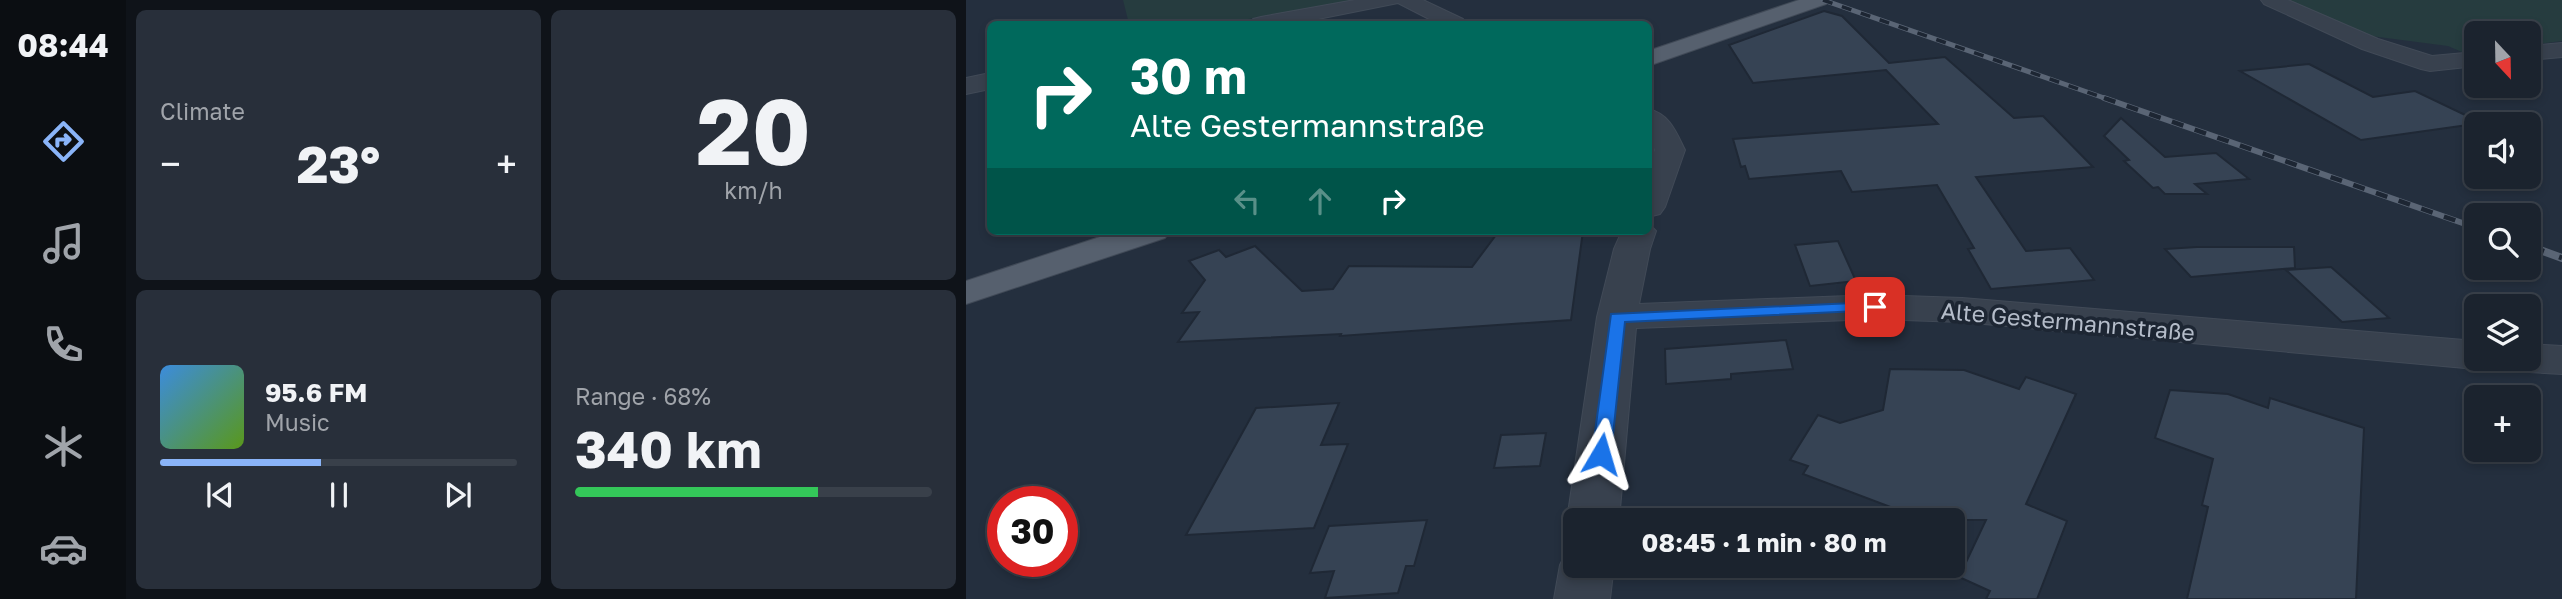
<!DOCTYPE html>
<meta charset="utf-8">
<style>
:root{--surface:#1b232e;--page:#282f3a;--text:#f1f3f6;--muted:#a0a4aa;--line:#39404a;--accent:#8ab4f8}
body{margin:0;font-family:"Golos Text",sans-serif;background:var(--page);color:var(--text);height:100vh;display:flex;flex-direction:column;font-size:26px;white-space:nowrap}
*{box-sizing:border-box;margin:0}
p{font-size:23px;color:var(--muted)}
.icon{flex:none;width:38px;height:38px;fill:none;stroke:currentColor;stroke-width:2;stroke-linecap:round;stroke-linejoin:round}
.map{position:relative;flex:1;overflow:hidden}
.side{display:flex;flex-direction:column;gap:10px;padding:10px;background:#0f1319;width:840px}
.side>*{flex:none}
.banner{position:absolute;left:21px;top:21px;width:665px;height:214px;border-radius:10px;box-shadow:0 4px 10px #0003,0 0 0 2px var(--line);background:#00695c;color:#fff;overflow:hidden}
.needle{width:46px;rotate:158deg}
.fabs{position:absolute;left:1498px;top:21px;display:grid;gap:14px}
.fabs a{display:grid;place-items:center;width:77px;height:77px;border-radius:10px;background:var(--surface);box-shadow:0 4px 10px #0003,0 0 0 2px var(--line);font-size:35px}
.speed{position:absolute;left:21px;top:486px;display:flex;gap:14px;font-size:35px;font-weight:700;text-align:center}
.speed>*{display:grid;place-content:center;width:91px;height:91px;border-radius:50%;background:var(--surface);box-shadow:0 4px 10px #0003,0 0 0 2px var(--line);line-height:1}
.speed .limit{border:10px solid #d22;background:#fff;color:#111}
.pin{position:absolute;display:grid;place-items:center;width:60px;height:60px;color:#fff;margin:-30px;border-radius:14px;box-shadow:0 4px 10px #0006}
.me{position:absolute;width:77px;margin:-38px;rotate:7deg;stroke-linejoin:round;filter:drop-shadow(0 0 5px #0008)}
.turn{display:flex;align-items:center;gap:24px;height:147px;padding:0 28px;font-size:32px}
.turn .icon{width:91px;height:91px;stroke-width:2.5}
.turn b{display:block;font-size:49px;line-height:60px}
.lanes{display:flex;align-items:center;height:66px;padding:0 28px;background:#0003;justify-content:center;gap:35px;direction:ltr}
.lanes .off{opacity:.35}
.big{font-size:52px;font-weight:700;line-height:1.1}
.side .card{flex:1;display:flex;flex-direction:column;justify-content:center;gap:10px;min-width:0;padding:0 24px;border-radius:10px;background:var(--page)}
.side .dial{align-items:center;gap:0}
.dial b{font-size:91px;line-height:1}
.song{display:flex;align-items:center;gap:21px}
.cover{width:84px;height:84px;border-radius:10px;background:linear-gradient(135deg,hsl(210 70% 55%),hsl(90 70% 35%))}
.played{height:7px;border-radius:4px;background:linear-gradient(90deg,var(--accent) 45%,var(--line) 45%)}
.keys{display:flex;justify-content:space-around;direction:ltr}
.heat{display:flex;justify-content:space-between;align-items:center;font-size:38px;direction:ltr}
.charge{height:10px;border-radius:5px;background:linear-gradient(90deg,#34c759 68%,var(--line) 0)}
.side .tiles{flex:1;display:grid;gap:10px;grid-template-columns:repeat(2,1fr)}
.trip{position:absolute;left:597px;top:508px;width:402px;height:70px;border-radius:10px;background:var(--surface);box-shadow:0 4px 10px #0003,0 0 0 2px var(--line);font-weight:700;line-height:70px;text-align:center}
main{display:flex;flex:1;min-height:0}
.menu{display:flex;flex-direction:column;width:126px;justify-content:space-around;align-items:center;background:#0b0e12;color:var(--muted)}
.menu .icon{width:49px;height:49px}
.menu .active{color:var(--accent)}
.menu b{font-size:32px;color:var(--text)}
.map>svg:first-child{display:block}
</style>
<main>
<nav class="menu">
<b>08:44</b>
<svg class="icon active" aria-label="directions" viewBox="0 0 24 24"><path d="M12 3l9 9-9 9-9-9zM9 14v-3h6M13 9l2 2-2 2"/></svg>
<svg class="icon" aria-label="music" viewBox="0 0 24 24"><path d="M9 18V5l10-2v13"/><circle cx="6" cy="18" r="3"/><circle cx="16" cy="16" r="3"/></svg>
<svg class="icon" aria-label="phone" viewBox="0 0 24 24"><path d="M5 4h4l2 5-3 2q2 4 5 5l2-3 5 2v4C11 20 4 13 5 4z"/></svg>
<svg class="icon" aria-label="climate" viewBox="0 0 24 24"><path d="M12 3v18M4 7l16 10M4 17L20 7"/></svg>
<svg class="icon" aria-label="car" viewBox="0 0 24 24"><path d="M5 17H2v-5l4-1 3-4h7l3 4 3 1v5h-3M9 17h6M6 11h13"/><circle cx="7" cy="17" r="2"/><circle cx="17" cy="17" r="2"/></svg>
</nav>
<section class="side">
<div class="tiles">
<div class="card"><p>Climate</p>
<div class="heat"><a>−</a><b class="big">23°</b><a>+</a></div>
</div>
<div class="card dial"><b>20</b><p>km/h</p></div>
<div class="card">
<div class="song"><i class="cover"></i><div><b>95.6 FM</b><p>Music</p></div></div>
<div class="played"></div>
<div class="keys"><svg class="icon" aria-label="previous" viewBox="0 0 24 24"><path d="M18 5L8 12l10 7zM5 5v14"/></svg><svg class="icon" aria-label="pause" viewBox="0 0 24 24"><path d="M8 5v14M16 5v14"/></svg><svg class="icon" aria-label="next" viewBox="0 0 24 24"><path d="M6 5l10 7-10 7zM19 5v14"/></svg></div>
</div>
<div class="card"><p>Range · 68%</p><b class="big">340 km</b><div class="charge"></div></div>
</div>
</section>
<div class="map">
<svg width="1596" height="599" viewBox="0 0 1596 599">
<rect width="100%" height="100%" fill="#242f3e"/>
<g fill="#263c3f">
<path d="M157,0h230l1,1 -135,23h-90z"/>
<path d="M1321,0h275v41l-33,4v-12h-53v18l-14,1 -14,-6 -77,-10z"/>
</g>
<g fill="#364354" stroke="#1f2835" stroke-width="2">
<path d="M858,11l18,5 47,47 56,-6 69,61 29,-2 50,51 -117,10 50,74 44,-3 24,32 -103,9 -23,-40 6,-1 -37,-63 -85,7 -11,-21 -92,8 -4,-13 -4,1 -8,-28 205,-15 -52,-54 -133,13 -24,-38z"/>
<path d="M1343,64l64,33 42,-6 67,32 -121,17 -121,-69z"/>
<path d="M1155,118l44,39 51,-4 33,26 -54,5 12,10h-42l-7,-7 -5,1 -29,-27 5,-1 -25,-24z"/>
<path d="M533,231h84l-12,89 -231,16 1,-2 -163,8 21,-30 -17,1 23,-33 -16,-19 30,-11 7,7 29,-11 47,45 31,-2 16,-23 123,1z"/>
<path d="M872,241l18,40 -46,5 -15,-41z"/>
<path d="M1231,247h97l1,21 -104,9 -26,-28z"/>
<path d="M1365,267l58,51 -47,4 -56,-52z"/>
<path d="M820,340l7,29 -62,5v5l-65,5 -1,-35z"/>
<path d="M924,369l74,1 55,19 7,-12 50,17 -50,110 41,17 -30,78h-51l4,-8 -31,-14 27,-57h-61l-122,-46 5,-8 -18,-6 28,-45 22,8 43,-13z"/>
<path d="M1204,390l58,4 40,14 2,-10 94,30 -8,171h-169l21,-92 -6,-2 11,-46 -58,-21z"/>
<path d="M373,403l-18,42 27,-1 -34,84 -128,7 70,-127z"/>
<path d="M580,433l-6,33 -46,2 7,-33z"/>
<path d="M461,520l-13,46h-8l-8,27 -73,5 9,-27 -24,2 19,-47z"/>
</g>
<g fill="none" stroke-linecap="round" stroke-linejoin="round">
<defs>
<g id="minor">
<path d="M389,0h68l40,19 3,5h-27l-41,-21 -105,21h-43l3,-5 8,-2z"/>
<path d="M1295,0h27l90,39 54,17 44,-4v14l-46,5 -9,-2 -59,-20 -98,-45z"/>
<path d="M1596,43v14l-33,3v-14z"/>
<path d="M24,73v16l-24,5v-16z"/>
<path d="M682,109c22,5 28,23 37,41l-20,57 -5,7 -12,3v-51l7,-16 -7,-16z"/>
<path d="M682,223l8,8 -6,18 -11,55 236,-9 87,3 514,43v18h19l-4,6 -15,4 -514,-47 -87,-3 -239,9 -17,192h-44v15l-8,-15 30,-203 17,-68 8,-18h26z"/>
<path d="M1563,344l33,2v28l-33,-2 -15,-4 -6,-9h21z"/>
<path d="M609,546v19h39l-4,34h-56l6,-34 8,-16z"/>
</g>
<g id="major">
<path d="M833,0h30l-3,4 -178,62v-15z"/>
<path d="M152,231h52l-5,7 -199,66v-23z"/>
</g>
</defs>
<use href="#minor" stroke="#414a57" stroke-width="2"/>
<use href="#major" stroke="#414a57" stroke-width="2"/>
<use href="#minor" fill="#38414e" fill-rule="evenodd"/>
<use href="#major" fill="#56606e" fill-rule="evenodd"/>
<defs>
<path id="rail-far2" d="M857,0l287,100"/>
<path id="rail-far1" d="M1138,98l370,129"/>
<g id="rail">
<path d="M1503,226l7,2"/>
<path d="M1563,246l33,12"/>
</g>
</defs>
<use href="#rail-far2" stroke="#5a6575" stroke-width="5"/>
<use href="#rail-far1" stroke="#5a6575" stroke-width="6"/>
<use href="#rail" stroke="#5a6575" stroke-width="8"/>
<use href="#rail-far2" stroke="#1d2633" stroke-width="3.5" stroke-dasharray="10" stroke-linecap="butt"/>
<use href="#rail-far1" stroke="#1d2633" stroke-width="4.5" stroke-dasharray="12" stroke-linecap="butt"/>
<use href="#rail" stroke="#1d2633" stroke-width="5" stroke-dasharray="16" stroke-linecap="butt"/>
</g>
<path fill="#1a73e8" stroke="#114b97" stroke-width="2" d="M909,302l8,5 -2,3 -256,12 -14,132 -3,5 -7,3 -7,-3 -2,-5 19,-140z"/>
<g text-anchor="middle" dominant-baseline="central" stroke-width="7" stroke-linejoin="round" paint-order="stroke">
<g font-size="23" fill="#b4bcc9" stroke="#1d2633">
<text transform="translate(1102 321) rotate(5)">Alte Gestermannstraße</text>
</g>
</g>
</svg>
<div class="fabs">
<a><svg class="needle" viewBox="-14 -14 28 28"><path d="M0-13l5 13h-10z" fill="#e53935"/><path d="M0 13l5-13h-10z" fill="#a0a4aa"/></svg></a>
<a><svg class="icon" aria-label="sound" viewBox="0 0 24 24"><path d="M4 9h4l5-4v14l-5-4H4zM17 9q2 3 0 6"/></svg></a>
<a><svg class="icon" aria-label="search" viewBox="0 0 24 24"><circle cx="10" cy="10" r="6"/><path d="M15 15l6 6"/></svg></a>
<a><svg class="icon" aria-label="layers" viewBox="0 0 24 24"><path d="M12 4l9 5-9 5-9-5zM3 14l9 5 9-5"/></svg></a>
<a>+</a>
</div>
<div class="speed"><div class="limit">30</div></div>
<div class="pin" style="left:909px;top:307px;background:#d93025"><svg class="icon" aria-label="arrive" viewBox="0 0 24 24"><path d="M6 21V4h12l-3 4 3 4H6"/></svg></div>
<svg class="me" style="left:635px;top:454px" viewBox="-20 -20 40 40"><path d="M0-17L14 15 0 8-14 15z" fill="#1a73e8" stroke="#fff" stroke-width="4"/></svg>
<div class="trip">08:45 · 1 min · 80 m</div>
<div class="banner">
<div class="turn"><svg class="icon" aria-label="right" viewBox="0 0 24 24"><path d="M7 20v-9h11M14 6l5 5-5 5"/></svg><div><b>30 m</b>Alte Gestermannstraße</div></div>
<div class="lanes"><svg class="icon off" aria-label="left" viewBox="0 0 24 24"><path d="M17 20v-9H6M10 6l-5 5 5 5"/></svg><svg class="icon off" aria-label="ahead" viewBox="0 0 24 24"><path d="M12 20V5M6 11l6-6 6 6"/></svg><svg class="icon" aria-label="right" viewBox="0 0 24 24"><path d="M7 20v-9h11M14 6l5 5-5 5"/></svg></div>
</div>
</div>
</main>
